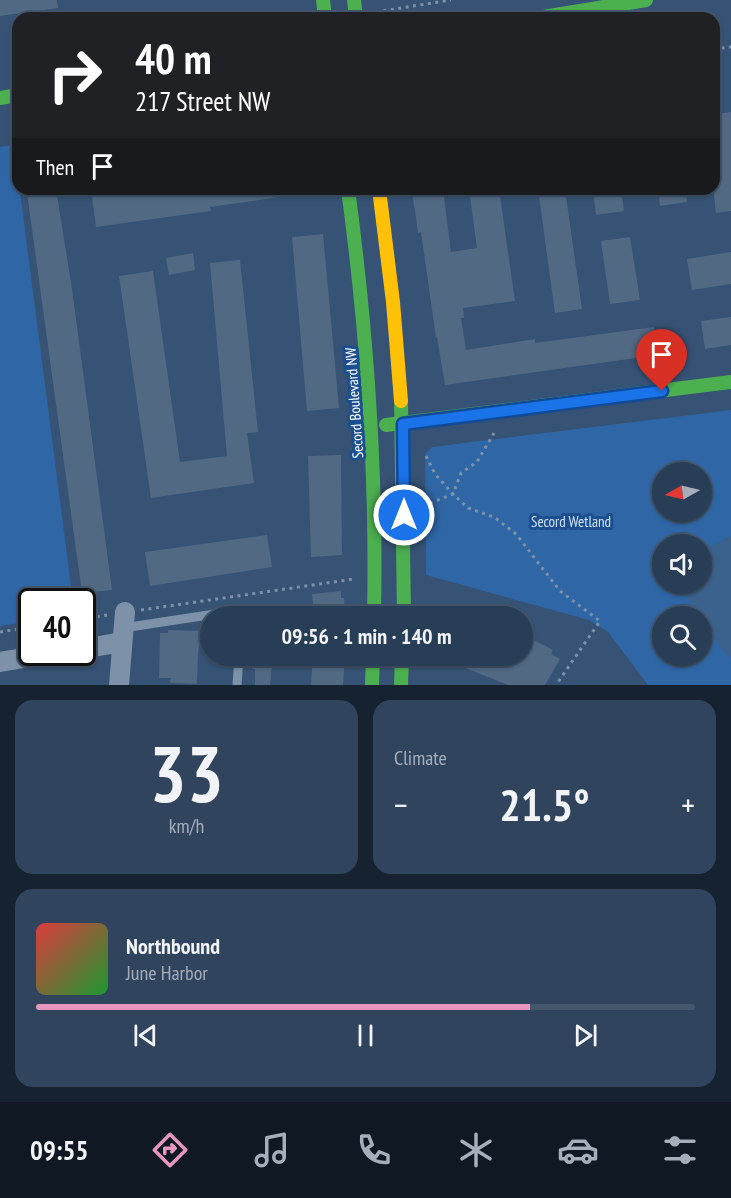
<!DOCTYPE html>
<meta charset="utf-8">
<style>
:root{--surface:#283e57;--page:#30455d;--text:#f1f3f6;--muted:#a5aeba;--line:#44576d;--accent:#e797bd}
body{margin:0;font-family:"PT Sans Narrow",sans-serif;background:var(--page);color:var(--text);height:100vh;display:flex;flex-direction:column;font-size:22px;white-space:nowrap}
*{box-sizing:border-box;margin:0}
p{font-size:20px;color:var(--muted)}
.icon{flex:none;width:33px;height:33px;fill:none;stroke:currentColor;stroke-width:2;stroke-linecap:round;stroke-linejoin:round}
.map{position:relative;height:685px;overflow:hidden}
.drawer{display:flex;flex-direction:column;gap:15px;padding:15px;background:#162230;flex:1}
.drawer>*{flex:none}
.guide{position:absolute;left:12px;top:12px;width:708px;height:183px;border-radius:18px;box-shadow:0 2px 4px #0004,0 0 0 2px var(--line);background:#202124;color:#fff;overflow:hidden}
.needle{width:39px;rotate:262deg}
.controls{position:absolute;left:652px;top:462px;display:grid;gap:12px}
.controls a{display:grid;place-items:center;width:60px;height:60px;border-radius:50%;background:var(--surface);box-shadow:0 2px 4px #0004,0 0 0 2px var(--line);font-size:30px}
.speed{position:absolute;left:18px;top:588px;display:flex;gap:12px;font-size:30px;font-weight:700;text-align:center}
.speed>*{display:grid;place-content:center;width:78px;height:78px;border-radius:50%;background:var(--surface);box-shadow:0 2px 4px #0004,0 0 0 2px var(--line);line-height:1}
.speed .limit{border:3px solid #111;border-radius:9px;background:#fff;color:#111}
.pin{position:absolute;display:grid;place-items:center;width:51px;height:51px;color:#fff;margin:-62px -26px;border-radius:50% 50% 50% 0;rotate:-45deg;box-shadow:0 0 6px #0007}
.pin .icon{rotate:45deg}
.me{position:absolute;width:66px;margin:-33px;rotate:0deg;stroke-linejoin:round;filter:drop-shadow(0 0 4px #0008)}
.turn{display:flex;align-items:center;gap:21px;height:126px;padding:0 24px;font-size:27px}
.turn .icon{width:78px;height:78px;stroke-width:2.5}
.turn b{display:block;font-size:42px;line-height:51px}
.then{display:flex;align-items:center;height:57px;padding:0 24px;background:#0003;gap:12px;font-size:22px}
.big{font-size:45px;font-weight:700;line-height:1.1}
.drawer .tile{flex:1;display:flex;flex-direction:column;justify-content:center;gap:9px;min-width:0;padding:0 21px;border-radius:18px;background:var(--page)}
.drawer .dial{align-items:center;gap:0}
.dial b{font-size:78px;line-height:1}
.song{display:flex;align-items:center;gap:18px}
.cover{width:72px;height:72px;border-radius:9px;background:linear-gradient(135deg,hsl(0 70% 55%),hsl(130 70% 35%))}
.played{height:6px;border-radius:3px;background:linear-gradient(90deg,var(--accent) 75%,var(--line) 75%)}
.keys{display:flex;justify-content:space-around;direction:ltr}
.heat{display:flex;justify-content:space-between;align-items:center;font-size:33px;direction:ltr}
.drawer .tiles{flex:1;display:grid;gap:15px;grid-template-columns:1fr 1fr}
.tile:last-child{grid-column:span 2}
.trip{position:absolute;left:200px;top:606px;width:333px;height:60px;border-radius:30px;background:var(--surface);box-shadow:0 2px 4px #0004,0 0 0 2px var(--line);font-weight:700;line-height:60px;text-align:center}
.menu{display:flex;height:96px;justify-content:space-around;align-items:center;background:#101923;color:var(--muted)}
.menu .icon{width:42px;height:42px}
.menu .active{color:var(--accent)}
.menu b{font-size:27px;color:var(--text)}
.map>svg:first-child{display:block}
</style>
<div class="map">
<svg width="731" height="685" viewBox="0 0 731 685">
<rect width="100%" height="100%" fill="#365274"/>
<g fill="#2f66a5" fill-rule="evenodd">
<path d="M14,145l59,456 -41,1 -1,19 -31,5v-479z"/>
<path d="M731,410v275h-83l-40,-53 -19,-12 -163,-45 -1,-121 7,-7zM663,472h39v40h-39zM663,544h39v40h-39zM663,616h39v40h-39z"/>
</g>
<path fill="#3b618d" d="M731,536v122l-10,-9 -19,-28v-5h-3l-10,-14 -5,-18h18v-33z"/>
<g fill="#526984">
<path d="M0,0h57l1,8 -58,8z"/>
<path d="M731,112v99l-15,2 -2,-17v-82z"/>
<path d="M50,189h6l16,100 40,301 -30,3 -55,-400z"/>
<path d="M91,189h188l1,8 -70,10 1,4 -115,16z"/>
<path d="M414,189h29l8,63 26,-4 -8,-59h30l16,112 -52,7 1,10h-3l5,32 69,-11v4l119,-16 3,28 -212,30 -8,-48 -1,1 -15,-106 -3,1 -2,-15 -4,-26z"/>
<path d="M538,189h27l17,120 -27,4z"/>
<path d="M593,189h28l3,22 -28,4z"/>
<path d="M658,189h28l1,13 -27,4z"/>
<path d="M323,234l16,174 -32,3 -15,-174z"/>
<path d="M630,237l10,63 -30,4 -9,-63z"/>
<path d="M731,252v32l-39,6 -5,-31z"/>
<path d="M193,253l2,17 -26,5 -3,-17z"/>
<path d="M240,260l18,172 -11,1 7,50 -103,15 -32,-222 34,-5 27,191 47,-6 -17,-193z"/>
<path d="M731,317v28l-26,4 -4,-28z"/>
<path d="M341,455l1,100 -31,2 -3,-101z"/>
<path d="M267,535l5,32 -122,19 -5,-34z"/>
<path d="M341,591v7h3l1,18h-31l-2,-22z"/>
<path d="M168,630l35,1 -1,14h-3l-1,9 -1,30 -27,-1 1,-5h-12l1,-45h8z"/>
<path d="M522,634l31,16 -2,4 9,5 -15,26h-37l-70,-28 84,-1z"/>
<path d="M255,656h18l-3,29h-15v-16h-2z"/>
<path d="M313,656h32l-2,29h-32z"/>
</g>
<g fill="none" stroke-linecap="round" stroke-linejoin="round">
<g stroke="#7d92a8" stroke-width="3" stroke-dasharray="3 4.5" stroke-linecap="butt">
<path d="M376,12l75,-12"/>
<path d="M714,49l17,-2"/>
<path d="M426,456l9,18 18,20 15,14 26,9 22,17 44,57 40,30 -44,64"/>
<path d="M423,506l30,-12 8,-21 16,-11 17,-29"/>
<path d="M141,610l213,-31"/>
<path d="M82,619l25,-4"/>
<path d="M0,632l32,-5"/>
</g>
<g stroke="#7d92a8" stroke-width="9">
<path d="M123,628l105,-16 8,4"/>
<path d="M237,685l2,-29"/>
</g>
<g stroke="#7d92a8" stroke-width="20">
<path d="M82,649l40,-7"/>
<path d="M0,662l60,-10"/>
<path d="M119,685l6,-73"/>
</g>
<g stroke="#4caf50" stroke-width="14">
<path d="M323,0l2,18"/>
<path d="M354,0l2,18"/>
<path d="M537,18l109,-18"/>
<path d="M0,98l18,-3"/>
<path d="M348,189c19,142 29,284 26,427"/>
<path d="M401,401l3,215"/>
<path d="M386,425l345,-43"/>
<path d="M372,685l1,-29"/>
<path d="M401,685l1,-29"/>
</g>
<path stroke="#ffc107" stroke-width="14" d="M379,189l14,113 8,99"/>
</g>
<g fill="none" stroke-linecap="round" stroke-linejoin="round">
<defs>
<path id="route" d="M404,515l-1,-91 259,-33"/>
</defs>
<use href="#route" stroke="#114b97" stroke-width="15"/>
<use href="#route" stroke="#1a73e8" stroke-width="10"/>
</g>
<g text-anchor="middle" dominant-baseline="central" stroke-width="6" stroke-linejoin="round" paint-order="stroke">
<g font-size="15" fill="#fff" stroke="#1b4f8f">
<text transform="translate(354 403) rotate(-94)">Secord Boulevard NW</text>
</g>
<g font-size="15" fill="#cfe3fa" stroke="#1b4f8f">
<text x="571" y="521">Secord Wetland</text>
</g>
</g>
</svg>
<div class="controls">
<a><svg class="needle" viewBox="-14 -14 28 28"><path d="M0-13l5 13h-10z" fill="#e53935"/><path d="M0 13l5-13h-10z" fill="#a5aeba"/></svg></a>
<a><svg class="icon" aria-label="sound" viewBox="0 0 24 24"><path d="M4 9h4l5-4v14l-5-4H4zM17 9q2 3 0 6"/></svg></a>
<a><svg class="icon" aria-label="search" viewBox="0 0 24 24"><circle cx="10" cy="10" r="6"/><path d="M15 15l6 6"/></svg></a>
</div>
<div class="speed"><div class="limit">40</div></div>
<div class="pin" style="left:662px;top:391px;background:#d93025"><svg class="icon" aria-label="arrive" viewBox="0 0 24 24"><path d="M6 21V4h12l-3 4 3 4H6"/></svg></div>
<svg class="me" style="left:404px;top:515px" viewBox="-20 -20 40 40"><circle r="17" fill="#1a73e8" stroke="#fff" stroke-width="3"/><path d="M0-11L8 9 0 5-8 9z" fill="#fff"/></svg>
<div class="trip">09:56 · 1 min · 140 m</div>
<div class="guide">
<div class="turn"><svg class="icon" aria-label="right" viewBox="0 0 24 24"><path d="M7 20v-9h11M14 6l5 5-5 5"/></svg><div><b>40 m</b>217 Street NW</div></div>
<div class="then">Then<svg class="icon" aria-label="arrive" viewBox="0 0 24 24"><path d="M6 21V4h12l-3 4 3 4H6"/></svg></div>
</div>
</div>
<section class="drawer">
<div class="tiles">
<div class="tile dial"><b>33</b><p>km/h</p></div>
<div class="tile"><p>Climate</p>
<div class="heat"><a>−</a><b class="big">21.5°</b><a>+</a></div>
</div>
<div class="tile">
<div class="song"><i class="cover"></i><div><b>Northbound</b><p>June Harbor</p></div></div>
<div class="played"></div>
<div class="keys"><svg class="icon" aria-label="previous" viewBox="0 0 24 24"><path d="M18 5L8 12l10 7zM5 5v14"/></svg><svg class="icon" aria-label="pause" viewBox="0 0 24 24"><path d="M8 5v14M16 5v14"/></svg><svg class="icon" aria-label="next" viewBox="0 0 24 24"><path d="M6 5l10 7-10 7zM19 5v14"/></svg></div>
</div>
</div>
</section>
<nav class="menu">
<b>09:55</b>
<svg class="icon active" aria-label="directions" viewBox="0 0 24 24"><path d="M12 3l9 9-9 9-9-9zM9 14v-3h6M13 9l2 2-2 2"/></svg>
<svg class="icon" aria-label="music" viewBox="0 0 24 24"><path d="M9 18V5l10-2v13"/><circle cx="6" cy="18" r="3"/><circle cx="16" cy="16" r="3"/></svg>
<svg class="icon" aria-label="phone" viewBox="0 0 24 24"><path d="M5 4h4l2 5-3 2q2 4 5 5l2-3 5 2v4C11 20 4 13 5 4z"/></svg>
<svg class="icon" aria-label="climate" viewBox="0 0 24 24"><path d="M12 3v18M4 7l16 10M4 17L20 7"/></svg>
<svg class="icon" aria-label="car" viewBox="0 0 24 24"><path d="M5 17H2v-5l4-1 3-4h7l3 4 3 1v5h-3M9 17h6M6 11h13"/><circle cx="7" cy="17" r="2"/><circle cx="17" cy="17" r="2"/></svg>
<svg class="icon" aria-label="filters" viewBox="0 0 24 24"><path d="M4 7h16M4 17h16"/><circle cx="9" cy="7" r="2"/><circle cx="15" cy="17" r="2"/></svg>
</nav>
